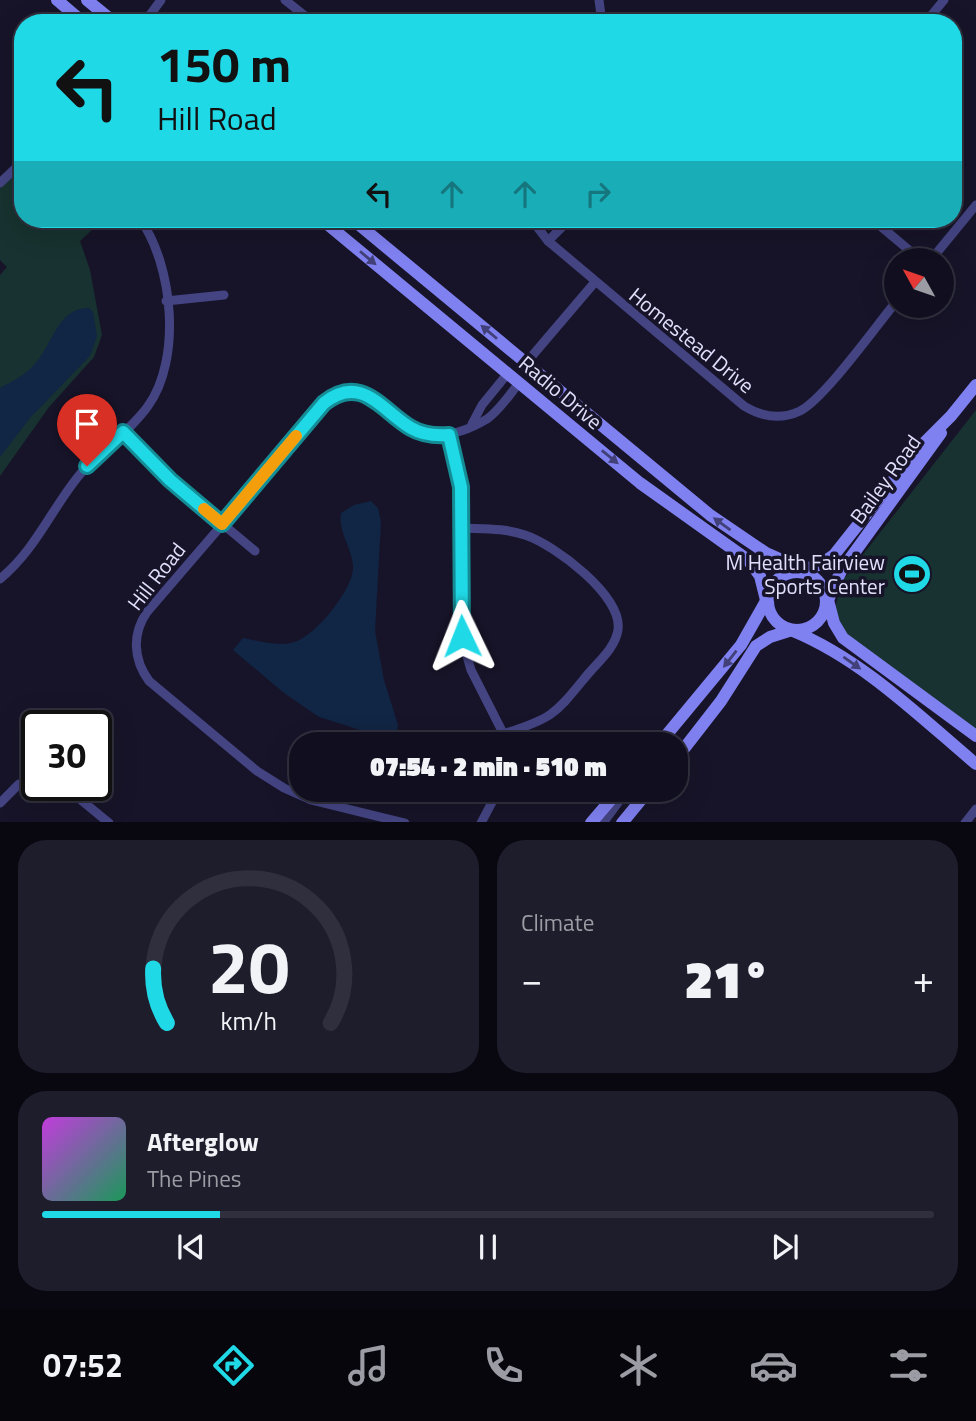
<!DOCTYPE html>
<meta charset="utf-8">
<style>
:root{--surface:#110f1f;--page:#1e1d2c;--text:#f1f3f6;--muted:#9c9ca4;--line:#302f3d;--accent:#20d9e7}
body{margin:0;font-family:"Titillium Web",sans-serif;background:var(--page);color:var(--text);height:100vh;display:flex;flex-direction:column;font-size:26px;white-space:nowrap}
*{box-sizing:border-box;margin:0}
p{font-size:23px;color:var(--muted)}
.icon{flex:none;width:38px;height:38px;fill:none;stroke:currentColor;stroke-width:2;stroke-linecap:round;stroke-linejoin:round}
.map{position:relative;height:822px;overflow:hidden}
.sheet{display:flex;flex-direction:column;gap:18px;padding:18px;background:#090811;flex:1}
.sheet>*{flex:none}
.guide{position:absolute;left:14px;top:14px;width:948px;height:214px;border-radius:28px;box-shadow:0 7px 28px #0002,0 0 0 2px var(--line);background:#20d9e7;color:#111;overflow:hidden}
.needle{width:46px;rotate:310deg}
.fabs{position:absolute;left:884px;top:248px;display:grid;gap:14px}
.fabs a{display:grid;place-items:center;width:70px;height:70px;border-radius:50%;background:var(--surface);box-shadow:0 7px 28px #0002,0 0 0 2px var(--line);font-size:35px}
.speed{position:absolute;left:21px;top:710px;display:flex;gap:14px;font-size:35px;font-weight:700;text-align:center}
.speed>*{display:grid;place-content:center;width:91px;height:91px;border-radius:50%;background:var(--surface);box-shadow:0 7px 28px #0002,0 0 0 2px var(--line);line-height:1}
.speed .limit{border:4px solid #111;border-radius:10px;background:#fff;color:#111}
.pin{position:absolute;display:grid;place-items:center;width:60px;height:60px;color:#fff;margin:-72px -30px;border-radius:50% 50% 50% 0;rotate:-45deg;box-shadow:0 0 7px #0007}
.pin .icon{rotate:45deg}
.me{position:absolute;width:77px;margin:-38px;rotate:358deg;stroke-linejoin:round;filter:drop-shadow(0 0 5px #0008)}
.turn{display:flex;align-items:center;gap:24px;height:147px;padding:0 28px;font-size:32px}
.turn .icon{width:91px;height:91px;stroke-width:2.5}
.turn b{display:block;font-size:49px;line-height:60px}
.lanes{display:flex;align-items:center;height:66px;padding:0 28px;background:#0003;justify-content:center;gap:35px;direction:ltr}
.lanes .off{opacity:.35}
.big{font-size:52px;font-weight:800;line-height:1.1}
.sheet .card{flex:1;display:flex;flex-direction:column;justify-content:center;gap:10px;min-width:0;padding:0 24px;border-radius:28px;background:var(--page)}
.sheet .dial{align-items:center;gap:0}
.dial svg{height:182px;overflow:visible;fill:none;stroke:var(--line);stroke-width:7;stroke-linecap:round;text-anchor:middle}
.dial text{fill:var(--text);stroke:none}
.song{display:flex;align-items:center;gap:21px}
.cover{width:84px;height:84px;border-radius:10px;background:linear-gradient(135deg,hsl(290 70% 55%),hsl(150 70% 35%))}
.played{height:7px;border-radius:4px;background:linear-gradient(90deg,var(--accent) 20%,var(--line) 20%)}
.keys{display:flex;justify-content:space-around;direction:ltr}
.heat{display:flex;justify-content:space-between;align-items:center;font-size:38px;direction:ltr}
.sheet .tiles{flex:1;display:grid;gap:18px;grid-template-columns:1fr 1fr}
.card:last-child{grid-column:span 2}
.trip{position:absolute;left:289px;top:732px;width:399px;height:70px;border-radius:28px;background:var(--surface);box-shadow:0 7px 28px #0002,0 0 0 2px var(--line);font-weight:800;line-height:70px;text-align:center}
.tab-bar{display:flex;height:112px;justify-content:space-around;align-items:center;background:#07060c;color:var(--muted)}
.tab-bar .icon{width:49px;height:49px}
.tab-bar .current{color:var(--accent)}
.tab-bar b{font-size:32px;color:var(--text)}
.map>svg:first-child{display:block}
</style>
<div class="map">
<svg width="976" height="823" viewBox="0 0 976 823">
<rect width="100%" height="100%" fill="#171429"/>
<g fill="#173230">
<path d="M23,161v58h81l-24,22 10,29 12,65 -8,22 -45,50 -49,69v-201l7,-8 -7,-7v-77z"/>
<path d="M976,410v326l-128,-94 -16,-25 11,-37z"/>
</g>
<g fill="#112544">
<path d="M89,308l4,4 4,24 -7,20 -59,61 -31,40v-69c11,-6 24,-12 33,-22 19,-19 24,-59 56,-58z"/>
<path d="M371,501l7,7 3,14 -6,109 9,49 14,45 -2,10 -7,4 -70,-22 -35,-24 -51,-43 10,-12c15,3 33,8 48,5 22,-3 64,-55 62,-77 -1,-18 -15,-34 -12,-53l13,-8z"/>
</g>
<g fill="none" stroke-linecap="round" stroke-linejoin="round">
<g stroke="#444483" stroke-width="9">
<path d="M285,0l29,23"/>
<path d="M599,0l3,23"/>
<path d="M144,23l17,-23"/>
<path d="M925,23l19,-23"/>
<path d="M0,183l23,-22"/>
<path d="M531,219l17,22 196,165c18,11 37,14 56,5 25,-13 76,-85 96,-109"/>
<path d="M872,219l50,42"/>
<path d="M776,223l4,-4"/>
<path d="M548,241l22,-22"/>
<path d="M930,261l46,-56"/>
<path d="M166,301l58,-6"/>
<path d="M526,363l69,-81"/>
<path d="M472,424l10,-19 26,-32"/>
<path d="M123,432l47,48 85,71"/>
<path d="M449,435l12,52 2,155 8,28 30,59 3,15"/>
<path d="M461,528c22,1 44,0 64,7 30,10 98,61 93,95 -3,18 -19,31 -30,44 -33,40 -34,44 -85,60"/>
<path d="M0,579c35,-29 50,-67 77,-101 21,-27 52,-45 71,-72 34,-47 25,-141 -8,-187"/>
<path d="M64,786l45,37"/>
<path d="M0,803l19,-19 18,-5"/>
<path d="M405,823l-94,-23 -27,-12 -27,-17 -108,-90c-16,-22 -17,-47 -2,-69l184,-214c58,-29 68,74 156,21 12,-8 23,-25 32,-36"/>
<path d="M481,823l18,-34"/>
<path d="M603,823l25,-34"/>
<path d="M965,823l11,-14"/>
</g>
<g stroke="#8081f1" stroke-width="12">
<path d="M57,0l27,23"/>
<path d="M87,0l28,23"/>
<path d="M321,219l319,264 108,77 12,16 6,24"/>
<path d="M352,219l358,296 56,38 36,16"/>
<path d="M802,570l19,-6 13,-9 84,-106 33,-33 25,-31"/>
<circle cx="797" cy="601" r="29"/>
<path d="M828,600l13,-29 100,-138"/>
<path d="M828,600l6,23 9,15 133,98"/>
<path d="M793,631c70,29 126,85 183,133"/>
<path d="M659,744l82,-99 25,-44"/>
<path d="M676,759l45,-58 35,-55 14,-9 22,-7"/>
<path d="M591,823l29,-34"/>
<path d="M622,823l28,-34"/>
</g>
</g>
<defs><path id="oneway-solid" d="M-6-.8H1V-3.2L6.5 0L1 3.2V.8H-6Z" transform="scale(1.75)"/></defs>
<g fill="#414079">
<use href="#oneway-solid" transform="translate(368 258) rotate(40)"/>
<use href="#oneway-solid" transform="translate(489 332) rotate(-140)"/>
<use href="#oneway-solid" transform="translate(610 457) rotate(39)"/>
<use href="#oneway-solid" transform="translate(722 524) rotate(-144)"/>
<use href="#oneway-solid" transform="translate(730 659) rotate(128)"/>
<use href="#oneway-solid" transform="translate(852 663) rotate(35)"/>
</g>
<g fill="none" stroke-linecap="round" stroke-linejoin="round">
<defs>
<path id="route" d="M87,466l36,-34 47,48 52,44 102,-121c38,-30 58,8 87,25 12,7 25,8 38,7l12,52 1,149"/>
</defs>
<use href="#route" stroke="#158d96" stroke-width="18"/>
<use href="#route" stroke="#20d9e7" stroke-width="12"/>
<path stroke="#f59e0b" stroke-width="12" d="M204,509l18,15 74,-88"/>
</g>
<defs>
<symbol id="stadium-disc" viewBox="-11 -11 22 22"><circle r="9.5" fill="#20d9e7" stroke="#171429"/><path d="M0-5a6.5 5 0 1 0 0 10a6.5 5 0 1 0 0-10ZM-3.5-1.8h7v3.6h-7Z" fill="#111"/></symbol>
</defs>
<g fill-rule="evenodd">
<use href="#stadium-disc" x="890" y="552" width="44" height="44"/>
</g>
<g text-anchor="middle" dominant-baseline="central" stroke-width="7" stroke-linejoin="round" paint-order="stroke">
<g font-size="21" fill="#e1dffc" stroke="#171429">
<text transform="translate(692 340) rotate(39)">Homestead Drive</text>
<text transform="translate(561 392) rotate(40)">Radio Drive</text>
<text transform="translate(885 479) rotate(-54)">Bailey Road</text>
<text transform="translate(156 576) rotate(-52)">Hill Road</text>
</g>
<g font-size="21" fill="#e1dffc" stroke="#171429" text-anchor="end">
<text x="885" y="562">M Health Fairview<tspan x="885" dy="24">Sports Center</tspan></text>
</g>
</g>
</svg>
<div class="fabs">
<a><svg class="needle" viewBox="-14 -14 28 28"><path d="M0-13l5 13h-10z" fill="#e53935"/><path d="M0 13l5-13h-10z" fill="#9c9ca4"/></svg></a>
</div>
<div class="speed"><div class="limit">30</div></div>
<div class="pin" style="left:87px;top:466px;background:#d93025"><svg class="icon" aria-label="arrive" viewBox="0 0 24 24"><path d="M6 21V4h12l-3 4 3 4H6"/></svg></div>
<svg class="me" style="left:462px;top:636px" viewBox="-20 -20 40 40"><path d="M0-17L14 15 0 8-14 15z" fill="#20d9e7" stroke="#fff" stroke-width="4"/></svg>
<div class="trip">07:54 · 2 min · 510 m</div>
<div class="guide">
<div class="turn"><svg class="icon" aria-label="left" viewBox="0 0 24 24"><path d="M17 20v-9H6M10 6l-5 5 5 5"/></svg><div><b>150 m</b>Hill Road</div></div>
<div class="lanes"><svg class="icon" aria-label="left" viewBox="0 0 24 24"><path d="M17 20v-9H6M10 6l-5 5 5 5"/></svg><svg class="icon off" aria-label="ahead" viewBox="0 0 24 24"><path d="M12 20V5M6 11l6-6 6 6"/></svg><svg class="icon off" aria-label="ahead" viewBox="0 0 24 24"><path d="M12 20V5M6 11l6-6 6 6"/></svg><svg class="icon off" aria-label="right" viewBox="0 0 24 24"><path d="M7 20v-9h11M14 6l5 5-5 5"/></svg></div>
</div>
</div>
<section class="sheet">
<div class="tiles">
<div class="card dial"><svg viewBox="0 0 100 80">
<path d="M14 69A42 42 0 1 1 86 69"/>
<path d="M14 69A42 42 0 0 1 8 45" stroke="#20d9e7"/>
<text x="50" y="56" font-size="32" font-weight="700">20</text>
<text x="50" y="72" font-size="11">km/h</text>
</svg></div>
<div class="card"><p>Climate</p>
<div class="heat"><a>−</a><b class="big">21°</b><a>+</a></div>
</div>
<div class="card">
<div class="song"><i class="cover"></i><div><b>Afterglow</b><p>The Pines</p></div></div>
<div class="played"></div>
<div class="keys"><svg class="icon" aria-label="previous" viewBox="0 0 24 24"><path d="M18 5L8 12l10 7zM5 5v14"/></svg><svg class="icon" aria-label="pause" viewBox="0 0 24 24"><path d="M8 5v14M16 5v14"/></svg><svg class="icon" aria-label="next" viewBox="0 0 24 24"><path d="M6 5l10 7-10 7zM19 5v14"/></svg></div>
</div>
</div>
</section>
<nav class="tab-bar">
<b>07:52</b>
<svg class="icon current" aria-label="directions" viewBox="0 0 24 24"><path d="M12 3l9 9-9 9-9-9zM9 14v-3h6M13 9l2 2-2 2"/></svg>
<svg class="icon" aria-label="music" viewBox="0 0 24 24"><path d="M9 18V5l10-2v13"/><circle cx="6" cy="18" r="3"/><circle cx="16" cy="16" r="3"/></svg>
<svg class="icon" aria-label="phone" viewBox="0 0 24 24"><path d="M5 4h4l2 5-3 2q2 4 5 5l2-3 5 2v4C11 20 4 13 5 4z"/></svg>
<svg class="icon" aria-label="climate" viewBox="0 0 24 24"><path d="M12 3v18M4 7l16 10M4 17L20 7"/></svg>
<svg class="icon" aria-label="car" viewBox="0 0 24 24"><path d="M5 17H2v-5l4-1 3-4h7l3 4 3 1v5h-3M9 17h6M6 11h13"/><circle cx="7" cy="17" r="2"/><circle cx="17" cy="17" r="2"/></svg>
<svg class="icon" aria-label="filters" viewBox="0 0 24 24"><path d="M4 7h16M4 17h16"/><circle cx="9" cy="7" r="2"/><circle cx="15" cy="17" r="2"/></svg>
</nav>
